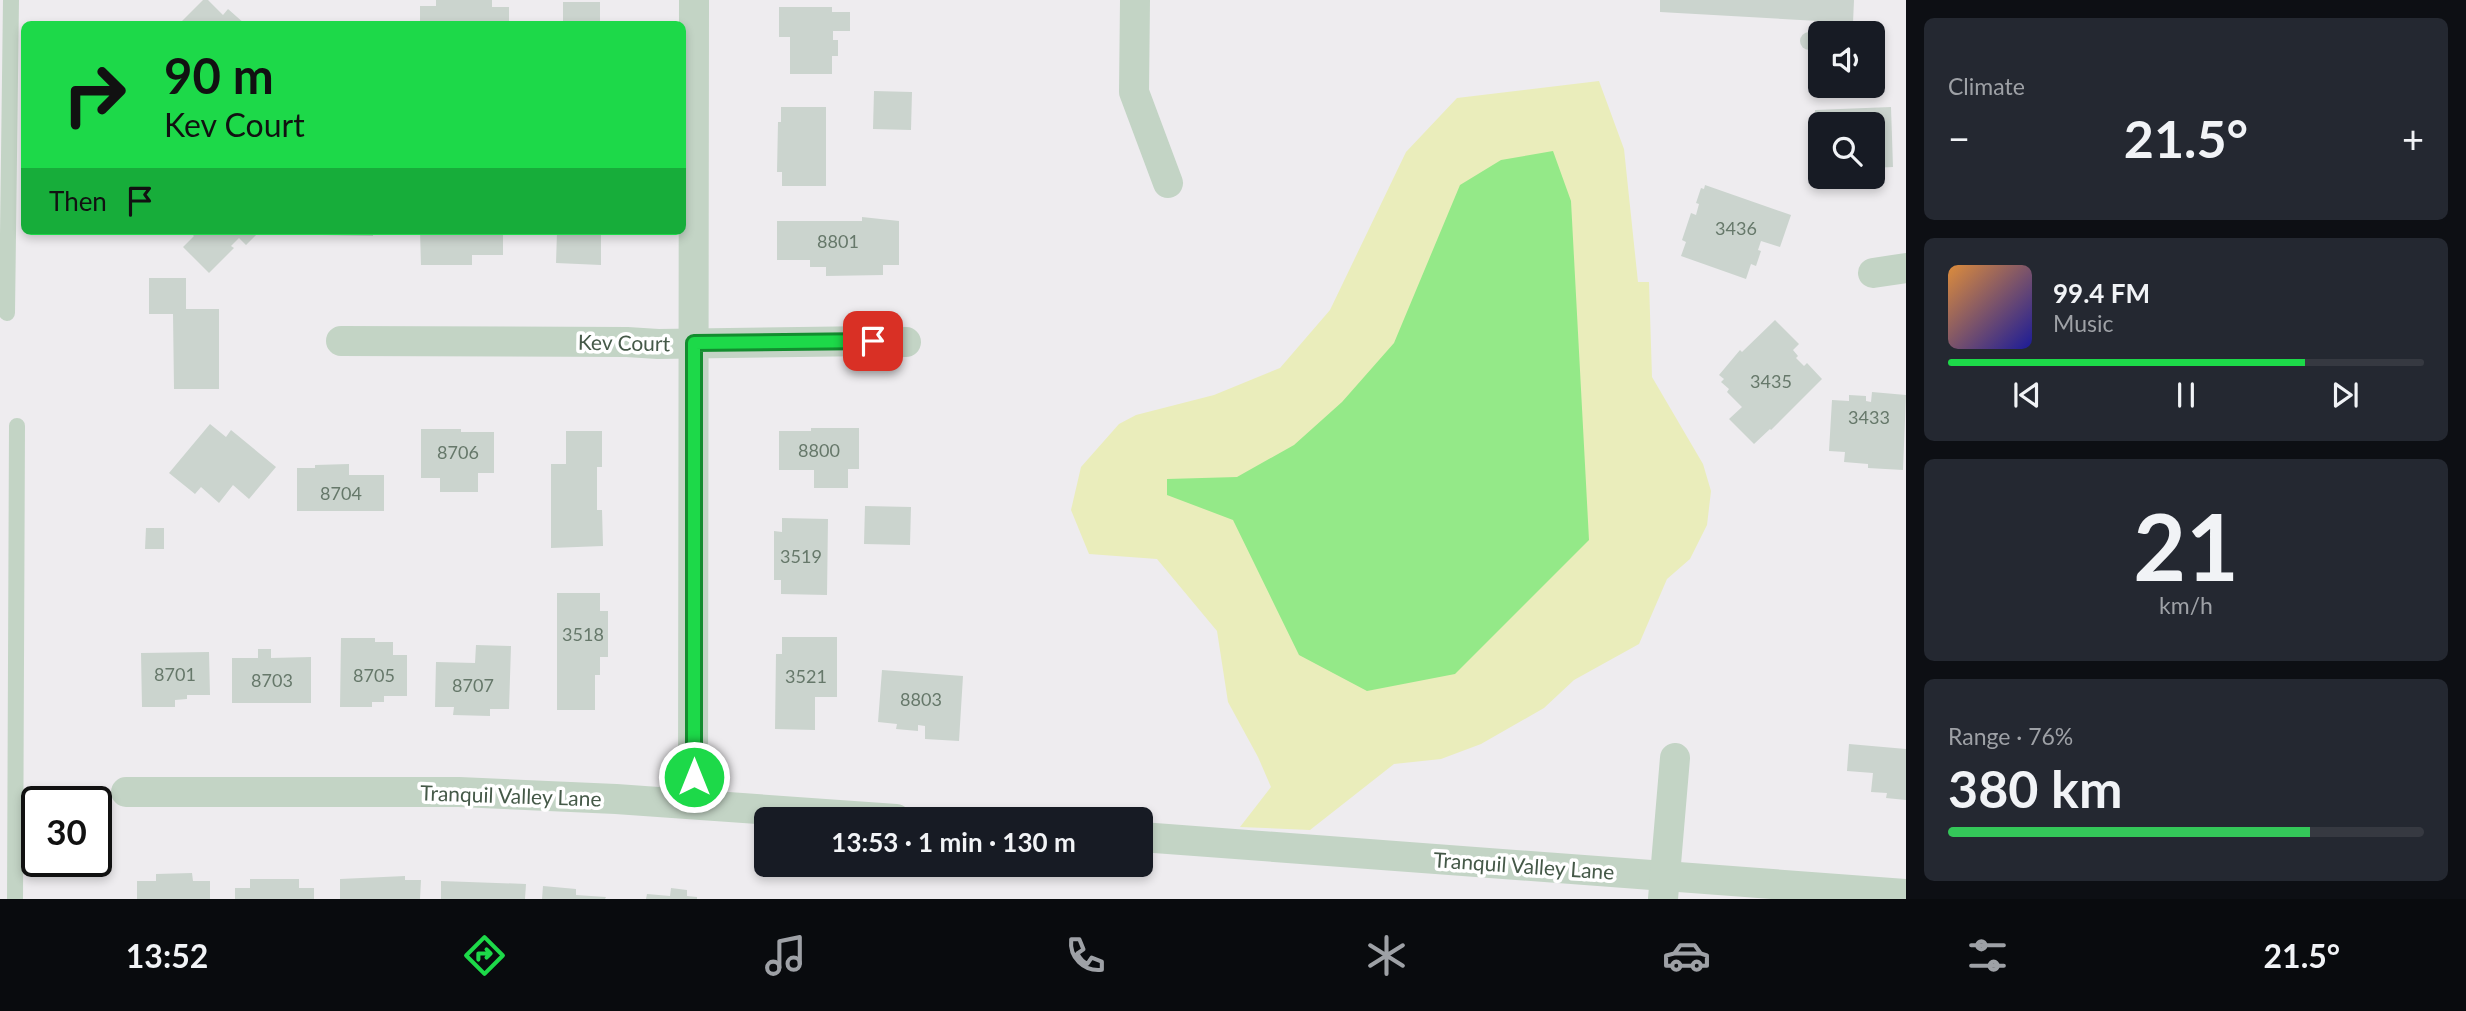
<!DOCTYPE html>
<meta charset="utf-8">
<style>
:root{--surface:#171b24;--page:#242831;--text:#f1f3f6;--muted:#9ea1a6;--line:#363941;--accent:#1dd949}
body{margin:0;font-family:Lato,sans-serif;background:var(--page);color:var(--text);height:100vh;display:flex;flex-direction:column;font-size:26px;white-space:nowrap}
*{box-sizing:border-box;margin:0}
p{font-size:23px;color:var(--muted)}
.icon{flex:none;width:38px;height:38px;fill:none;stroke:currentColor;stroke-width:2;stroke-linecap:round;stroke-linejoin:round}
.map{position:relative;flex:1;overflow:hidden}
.side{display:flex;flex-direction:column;gap:18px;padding:18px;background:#0d0f14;width:560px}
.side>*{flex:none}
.banner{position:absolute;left:21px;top:21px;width:665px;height:214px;border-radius:10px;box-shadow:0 4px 10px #0003;background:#1dd949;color:#111;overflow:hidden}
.tools{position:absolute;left:1808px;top:21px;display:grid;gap:14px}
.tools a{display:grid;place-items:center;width:77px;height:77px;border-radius:10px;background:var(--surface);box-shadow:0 4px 10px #0003;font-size:35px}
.speed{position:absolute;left:21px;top:786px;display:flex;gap:14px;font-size:35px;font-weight:700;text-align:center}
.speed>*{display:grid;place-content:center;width:91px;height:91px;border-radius:50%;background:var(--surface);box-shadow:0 4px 10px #0003;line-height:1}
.speed .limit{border:4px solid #111;border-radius:10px;background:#fff;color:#111}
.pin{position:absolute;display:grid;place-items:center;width:60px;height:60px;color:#fff;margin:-30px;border-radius:14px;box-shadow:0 4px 10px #0006}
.me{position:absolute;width:77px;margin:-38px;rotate:0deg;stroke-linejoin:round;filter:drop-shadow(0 0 5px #0008)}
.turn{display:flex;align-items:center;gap:24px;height:147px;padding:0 28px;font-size:32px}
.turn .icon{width:91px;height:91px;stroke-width:2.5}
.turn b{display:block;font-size:49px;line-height:60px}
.then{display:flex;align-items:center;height:66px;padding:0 28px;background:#0003;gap:14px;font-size:26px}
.big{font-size:52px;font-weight:700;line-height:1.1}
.side .card{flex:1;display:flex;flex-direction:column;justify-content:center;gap:10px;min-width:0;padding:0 24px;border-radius:10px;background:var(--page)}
.side .dial{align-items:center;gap:0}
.dial b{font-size:91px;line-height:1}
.song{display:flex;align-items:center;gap:21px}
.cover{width:84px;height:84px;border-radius:10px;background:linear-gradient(135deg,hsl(30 70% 55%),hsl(240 70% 35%))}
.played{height:7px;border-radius:4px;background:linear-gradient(90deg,var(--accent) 75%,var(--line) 75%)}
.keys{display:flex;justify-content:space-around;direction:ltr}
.heat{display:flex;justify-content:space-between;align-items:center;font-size:38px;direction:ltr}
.charge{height:10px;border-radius:5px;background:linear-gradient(90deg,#34c759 76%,var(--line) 0)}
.trip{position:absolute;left:754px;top:807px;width:399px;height:70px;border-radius:10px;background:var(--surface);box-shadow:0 4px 10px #0003;font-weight:700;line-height:70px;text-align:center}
.tab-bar{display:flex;height:112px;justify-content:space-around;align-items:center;background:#090b0e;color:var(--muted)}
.tab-bar .icon{width:49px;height:49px}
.tab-bar .current{color:var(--accent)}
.tab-bar b{font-size:32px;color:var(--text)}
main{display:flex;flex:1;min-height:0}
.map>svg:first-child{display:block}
</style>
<main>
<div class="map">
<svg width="1906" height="899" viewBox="0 0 1906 899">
<rect width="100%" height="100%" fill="#eeecef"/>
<path fill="#eaedbb" d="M1599,81l25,68 14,133h11l3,95 51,87 8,27 -4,34 -17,34 -23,20 -28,65 -65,36 -30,28 -63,36 -40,15 -47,5 -84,66 -70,-3 31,-40 -13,-30 -30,-55 -11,-71 -60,-72 -68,-5 -18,-44 10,-43 38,-43 17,-9 78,-20 66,-27 50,-58 76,-158 51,-54z"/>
<path fill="#94e988" d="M1553,151l18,50 18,339 -134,134 -88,17 -68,-36 -66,-135 -66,-25v-16l70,-2 57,-32 48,-43 52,-59 66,-158 41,-25z"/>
<g fill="#cbd4ce">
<path d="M203,0h5l15,15 5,-6 17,15h-66z"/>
<path d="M436,0h56v7h17v17h-89v-18h16z"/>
<path d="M1660,0h194l-1,23 -193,-11z"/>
<rect x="563" y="2" width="37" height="22"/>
<path d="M779,7h53v5h18v19h-17v9h5v16h-6v18h-42v-37h-11z"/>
<circle cx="1809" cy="41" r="9"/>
<path d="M874,91l38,1 -1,38 -38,-1z"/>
<path d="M781,107h45v79h-44v-14h-5l1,-50h3z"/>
<path d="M1891,107l2,60 -21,1v-44h-52v52h-3l-2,-66z"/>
<path d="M1705,185l86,30 -11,32 -19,-6 -3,9 3,1 -5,15 -5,-2 -5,15 -65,-23 5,-14 -4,-2 9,-27 5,2 3,-11 -3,-1 5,-15 3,1z"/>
<path d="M862,217l37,4v44h-16v10l-57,1v-9h-16v-7h-33v-39h85z"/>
<path d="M189,231h71l-14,14 -7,-7 -8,8 3,2 -25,25 -26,-26 11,-11z"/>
<path d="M322,231h51v5l-51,-1z"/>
<path d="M420,231h83v24h-31v10h-51z"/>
<path d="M557,231h44v34l-45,-2z"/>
<path d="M149,278h37v31h33v80h-45l-1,-75h-24z"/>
<path d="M1775,320l24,24 -6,6 5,6 -2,2 8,8 3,-3 15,16 -51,51 -1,-1 -16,15 -25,-25 13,-12 -15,-15 2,-3 -8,-7 3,-3 -5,-4 21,-25 2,2z"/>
<path d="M1872,392l34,3 -3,75 -35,-2v-4l-24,-2 1,-10 -16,-1 3,-51 17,1v-6l17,1v5l5,1z"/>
<path d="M210,424l16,13 5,-7 45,37 -27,32 -16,-14 -14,18 -18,-16 -6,7 -26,-21z"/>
<path d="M811,428h48v41h-11v19h-34v-18h-35v-39h32z"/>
<path d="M421,429h40v3h33v41h-16v19h-38v-14h-19z"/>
<path d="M566,431h36v36h-5v43h5l1,36 -52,2v-84h15z"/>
<path d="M349,464v11h35v36h-87v-43h18v-3z"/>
<path d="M865,506l46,1 -1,38 -46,-1z"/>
<path d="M782,518l46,1 -1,76 -46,-1v-14h-7v-49l8,1z"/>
<path d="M146,528h18v21h-19z"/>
<path d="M557,593h43v18h8v46h-8v18h-5v35h-38z"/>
<path d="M782,637h55v60h-22v33l-40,-1 1,-75h6z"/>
<path d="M341,638h34v4h18v13h14v41h-23v6h-12v5h-32z"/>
<path d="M476,645l35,1 -2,63h-19v7l-37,-1 1,-8h-19l1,-45 39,1z"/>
<path d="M258,649h13v9l40,-1v46h-79v-45h26z"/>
<path d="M209,652l1,43h-23v4l-12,1v7h-33l-1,-54z"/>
<path d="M882,670l81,6 -4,65 -34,-2v-13l-7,-1v6l-22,-2 1,-5 -19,-2z"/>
<path d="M1849,744l57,5v51l-20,-2 1,-5 -16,-1 2,-19 -26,-2z"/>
<path d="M192,873l1,8h17v18h-73v-18h19v-7z"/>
<path d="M405,876v4h16l-1,19h-80v-20z"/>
<path d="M250,879h49v9h15v11h-79v-11h15z"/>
<path d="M441,881l85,3 -1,15h-84z"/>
<path d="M543,886l33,3v6l30,2 -1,2h-63z"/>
<path d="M671,888l16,2v6l10,1v2h-51l1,-5 23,2z"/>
</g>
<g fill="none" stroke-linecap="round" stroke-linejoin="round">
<g stroke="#c3d4c5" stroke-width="16">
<path d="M7,313l4,-313"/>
<path d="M15,899l2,-473"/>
</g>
<g stroke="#c3d4c5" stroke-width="30">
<path d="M1135,0l-1,92 34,91"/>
<path d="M1873,273l33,-5"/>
<path d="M341,341l286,1 31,2 215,-3 33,1"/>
<path d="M126,792h333l157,7 280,20"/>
<path d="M693,804l1,-804"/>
<path d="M1141,837l765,57"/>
<path d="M1663,899l12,-141"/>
</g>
</g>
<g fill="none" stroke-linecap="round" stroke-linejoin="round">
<defs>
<path id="route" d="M694,777v-434l179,-2"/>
</defs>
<use href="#route" stroke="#138d2f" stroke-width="18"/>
<use href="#route" stroke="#1dd949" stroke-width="12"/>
</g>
<g text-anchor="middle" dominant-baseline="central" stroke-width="7" stroke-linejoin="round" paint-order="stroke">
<g font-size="18" fill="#66786a">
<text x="1736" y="228">3436</text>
<text x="838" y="241">8801</text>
<text x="1771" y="381">3435</text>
<text x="1869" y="417">3433</text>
<text x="819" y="450">8800</text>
<text x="458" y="452">8706</text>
<text x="341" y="493">8704</text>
<text x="801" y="556">3519</text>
<text x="583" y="634">3518</text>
<text x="175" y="674">8701</text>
<text x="374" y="675">8705</text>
<text x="806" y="676">3521</text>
<text x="272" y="680">8703</text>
<text x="473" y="685">8707</text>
<text x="921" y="699">8803</text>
</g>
<g font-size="21" fill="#455948" stroke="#fff">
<text transform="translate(624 342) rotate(1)">Kev Court</text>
<text transform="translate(511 795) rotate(2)">Tranquil Valley Lane</text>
<text transform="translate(1524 865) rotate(4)">Tranquil Valley Lane</text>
</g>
</g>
</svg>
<div class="tools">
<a><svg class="icon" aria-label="sound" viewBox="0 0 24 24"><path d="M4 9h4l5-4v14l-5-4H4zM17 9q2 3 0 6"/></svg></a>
<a><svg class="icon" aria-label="search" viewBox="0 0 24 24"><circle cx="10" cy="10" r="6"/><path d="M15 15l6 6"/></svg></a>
</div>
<div class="speed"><div class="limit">30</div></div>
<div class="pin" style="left:873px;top:341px;background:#d93025"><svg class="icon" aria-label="arrive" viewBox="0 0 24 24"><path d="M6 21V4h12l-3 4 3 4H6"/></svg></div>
<svg class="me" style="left:694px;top:777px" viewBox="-20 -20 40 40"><circle r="17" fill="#1dd949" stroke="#fff" stroke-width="3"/><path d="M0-11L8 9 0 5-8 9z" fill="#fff"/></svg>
<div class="trip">13:53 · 1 min · 130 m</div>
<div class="banner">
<div class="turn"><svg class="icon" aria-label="right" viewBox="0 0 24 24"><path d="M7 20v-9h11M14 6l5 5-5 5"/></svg><div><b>90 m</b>Kev Court</div></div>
<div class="then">Then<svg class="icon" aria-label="arrive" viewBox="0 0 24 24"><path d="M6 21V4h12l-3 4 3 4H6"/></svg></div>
</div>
</div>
<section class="side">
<div class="card"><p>Climate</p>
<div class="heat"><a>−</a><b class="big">21.5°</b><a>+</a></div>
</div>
<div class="card">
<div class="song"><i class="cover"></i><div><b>99.4 FM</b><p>Music</p></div></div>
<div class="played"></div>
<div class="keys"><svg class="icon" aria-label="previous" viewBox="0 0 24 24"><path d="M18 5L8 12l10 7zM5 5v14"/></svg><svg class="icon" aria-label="pause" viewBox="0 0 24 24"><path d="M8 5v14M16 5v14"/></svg><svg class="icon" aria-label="next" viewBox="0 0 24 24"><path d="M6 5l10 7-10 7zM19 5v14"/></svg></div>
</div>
<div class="card dial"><b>21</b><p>km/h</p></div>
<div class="card"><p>Range · 76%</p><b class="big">380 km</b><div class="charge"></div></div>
</section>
</main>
<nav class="tab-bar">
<b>13:52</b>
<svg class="icon current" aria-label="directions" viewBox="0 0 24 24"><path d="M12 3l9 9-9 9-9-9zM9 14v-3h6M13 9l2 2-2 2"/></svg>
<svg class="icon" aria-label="music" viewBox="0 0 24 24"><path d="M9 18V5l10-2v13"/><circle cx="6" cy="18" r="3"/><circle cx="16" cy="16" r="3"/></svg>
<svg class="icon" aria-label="phone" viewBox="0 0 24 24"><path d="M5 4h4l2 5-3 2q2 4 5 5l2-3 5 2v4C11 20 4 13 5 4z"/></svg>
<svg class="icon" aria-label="climate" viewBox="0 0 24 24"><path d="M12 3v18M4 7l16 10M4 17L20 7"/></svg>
<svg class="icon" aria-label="car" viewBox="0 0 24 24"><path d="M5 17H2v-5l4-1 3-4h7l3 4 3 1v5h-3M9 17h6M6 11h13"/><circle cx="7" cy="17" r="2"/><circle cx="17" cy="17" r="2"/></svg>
<svg class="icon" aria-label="filters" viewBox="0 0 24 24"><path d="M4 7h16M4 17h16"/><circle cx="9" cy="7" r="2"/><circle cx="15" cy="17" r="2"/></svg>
<b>21.5°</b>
</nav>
